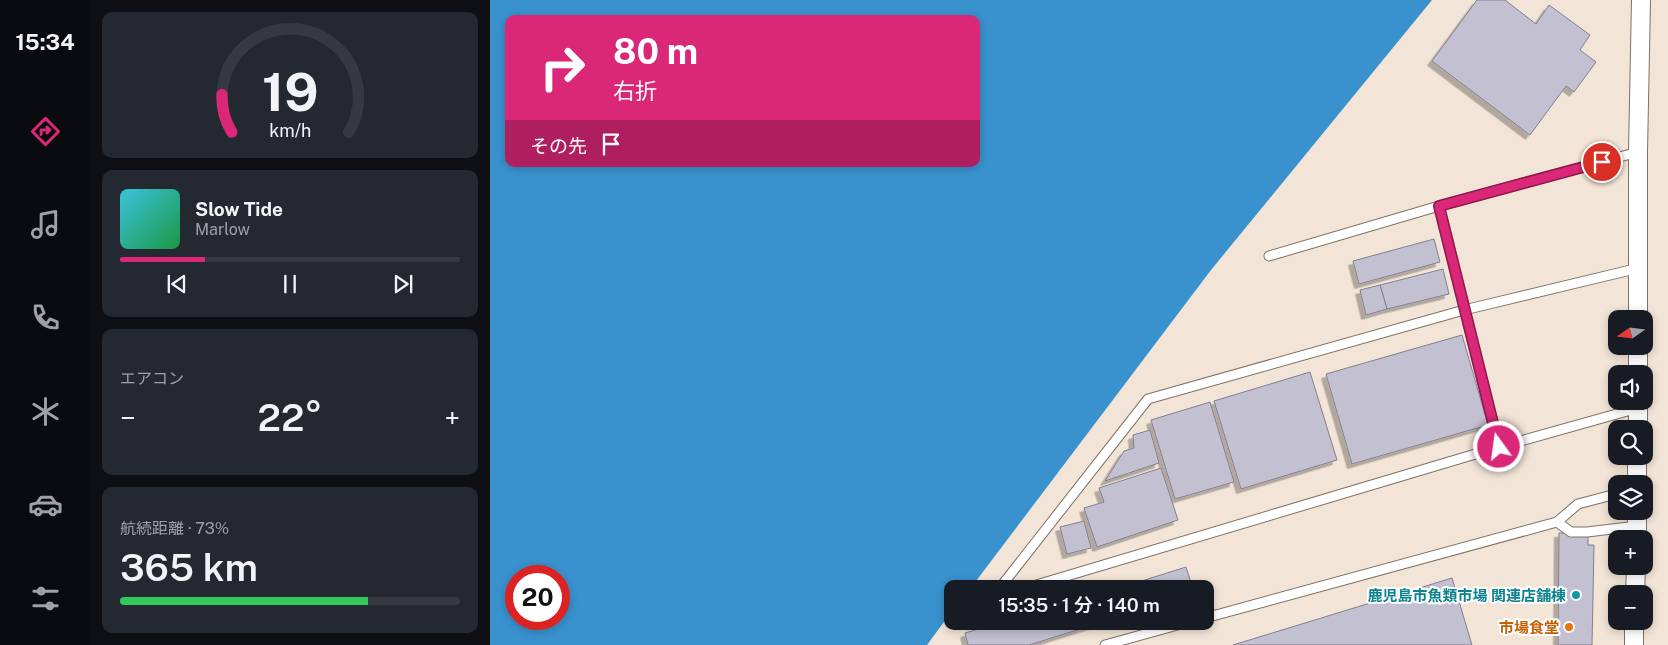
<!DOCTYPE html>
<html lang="ja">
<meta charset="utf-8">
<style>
:root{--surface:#171b24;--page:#242831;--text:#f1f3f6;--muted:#9ea1a6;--line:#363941;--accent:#db2777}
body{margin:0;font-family:"Public Sans","Noto Sans JP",sans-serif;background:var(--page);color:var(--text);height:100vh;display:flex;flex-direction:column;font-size:19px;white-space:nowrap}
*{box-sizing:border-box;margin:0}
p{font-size:16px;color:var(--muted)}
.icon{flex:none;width:28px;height:28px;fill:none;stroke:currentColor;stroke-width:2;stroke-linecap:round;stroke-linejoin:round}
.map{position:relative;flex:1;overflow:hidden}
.sheet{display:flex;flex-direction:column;gap:12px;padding:12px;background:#0d0f14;width:400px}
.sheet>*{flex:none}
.hud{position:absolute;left:15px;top:15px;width:475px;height:152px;border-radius:10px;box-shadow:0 2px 8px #0003;background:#db2777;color:#fff;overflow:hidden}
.needle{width:32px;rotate:256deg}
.tools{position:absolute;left:1118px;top:310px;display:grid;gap:10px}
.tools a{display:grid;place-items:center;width:45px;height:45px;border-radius:10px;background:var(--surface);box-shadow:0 2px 8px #0003;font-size:25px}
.speed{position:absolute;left:15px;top:565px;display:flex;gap:10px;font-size:25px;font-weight:700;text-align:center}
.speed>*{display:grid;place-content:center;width:65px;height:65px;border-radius:50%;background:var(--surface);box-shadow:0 2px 8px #0003;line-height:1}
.speed .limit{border:8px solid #d22;background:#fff;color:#111}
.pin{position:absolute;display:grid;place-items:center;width:42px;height:42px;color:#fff;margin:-21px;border:2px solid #fff;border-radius:50%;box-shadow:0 1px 5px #0007}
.me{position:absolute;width:55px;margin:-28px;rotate:346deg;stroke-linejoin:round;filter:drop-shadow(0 0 4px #0008)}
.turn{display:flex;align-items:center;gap:18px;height:105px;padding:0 25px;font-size:22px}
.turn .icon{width:65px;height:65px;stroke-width:2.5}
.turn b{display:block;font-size:35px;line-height:42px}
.then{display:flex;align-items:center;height:48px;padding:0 25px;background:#0003;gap:10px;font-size:19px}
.big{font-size:38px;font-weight:600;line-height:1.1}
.sheet .widget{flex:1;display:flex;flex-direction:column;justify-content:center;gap:8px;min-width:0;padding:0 18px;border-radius:10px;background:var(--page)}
.sheet .dial{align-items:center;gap:0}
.dial svg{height:130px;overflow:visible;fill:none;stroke:var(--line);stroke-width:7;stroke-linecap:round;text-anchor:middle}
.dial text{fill:var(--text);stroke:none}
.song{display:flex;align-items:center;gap:15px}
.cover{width:60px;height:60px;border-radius:8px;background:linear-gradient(135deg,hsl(190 70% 55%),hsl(140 70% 35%))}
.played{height:5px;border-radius:2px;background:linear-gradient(90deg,var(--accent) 25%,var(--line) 25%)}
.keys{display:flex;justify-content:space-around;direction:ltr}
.heat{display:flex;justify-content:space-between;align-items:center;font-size:28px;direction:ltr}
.charge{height:8px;border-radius:4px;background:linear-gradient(90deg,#34c759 73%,var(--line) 0)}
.trip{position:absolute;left:454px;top:580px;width:270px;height:50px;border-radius:10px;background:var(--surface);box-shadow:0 2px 8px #0003;font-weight:600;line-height:50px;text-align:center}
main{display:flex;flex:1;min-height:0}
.menu{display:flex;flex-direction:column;width:90px;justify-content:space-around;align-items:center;background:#090b0e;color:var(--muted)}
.menu .icon{width:35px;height:35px}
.menu .current{color:var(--accent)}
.menu b{font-size:22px;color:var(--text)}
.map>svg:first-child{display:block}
</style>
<main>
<nav class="menu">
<b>15:34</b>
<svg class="icon current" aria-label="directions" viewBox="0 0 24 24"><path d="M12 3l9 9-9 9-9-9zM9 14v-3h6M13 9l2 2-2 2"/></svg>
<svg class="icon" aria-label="music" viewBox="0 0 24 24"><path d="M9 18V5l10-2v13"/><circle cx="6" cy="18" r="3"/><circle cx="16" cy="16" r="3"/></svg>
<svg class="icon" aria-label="phone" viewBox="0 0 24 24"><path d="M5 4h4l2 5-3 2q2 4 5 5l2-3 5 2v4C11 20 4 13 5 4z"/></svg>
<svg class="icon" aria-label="climate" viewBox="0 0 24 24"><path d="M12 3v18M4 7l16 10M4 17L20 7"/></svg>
<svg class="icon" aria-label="car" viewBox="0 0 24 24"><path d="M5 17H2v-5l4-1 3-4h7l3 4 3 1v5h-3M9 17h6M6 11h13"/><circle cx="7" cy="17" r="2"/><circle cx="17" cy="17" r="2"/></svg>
<svg class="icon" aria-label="filters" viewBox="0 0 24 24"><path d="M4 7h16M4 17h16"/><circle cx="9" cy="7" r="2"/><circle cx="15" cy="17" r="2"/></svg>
</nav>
<section class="sheet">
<div class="widget dial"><svg viewBox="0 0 100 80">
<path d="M14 69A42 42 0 1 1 86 69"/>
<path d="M14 69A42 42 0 0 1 8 46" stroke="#db2777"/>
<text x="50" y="56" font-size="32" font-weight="700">19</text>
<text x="50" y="72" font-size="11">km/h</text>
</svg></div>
<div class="widget">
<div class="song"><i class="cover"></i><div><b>Slow Tide</b><p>Marlow</p></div></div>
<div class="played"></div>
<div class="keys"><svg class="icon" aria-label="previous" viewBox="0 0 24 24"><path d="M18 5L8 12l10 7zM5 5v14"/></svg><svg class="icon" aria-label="pause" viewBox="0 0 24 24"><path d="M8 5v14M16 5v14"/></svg><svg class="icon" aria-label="next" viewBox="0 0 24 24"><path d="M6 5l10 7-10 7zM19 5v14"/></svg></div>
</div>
<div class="widget"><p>エアコン</p>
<div class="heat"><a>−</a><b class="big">22°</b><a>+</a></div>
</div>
<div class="widget"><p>航続距離 · 73%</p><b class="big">365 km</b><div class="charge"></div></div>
</section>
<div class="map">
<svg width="1178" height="645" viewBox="0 0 1178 645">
<defs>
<filter id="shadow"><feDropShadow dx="-4.5" dy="4.5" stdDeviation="0" flood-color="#0004"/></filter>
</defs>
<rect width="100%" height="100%" fill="#f2e4d6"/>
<path fill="#3991ce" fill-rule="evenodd" d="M0,0h942l-221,270 -241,319h-18v22l-25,34h-437zM19,19h467v145h-467zM26,576h43v43h-43z"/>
<g fill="#c2c0d1" stroke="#828090" filter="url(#shadow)">
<path d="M987,0h28l31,24 13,-19 41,30 -10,15 16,12 -22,30 -8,-6 -36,49 -98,-74z"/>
<path d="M944,239l6,23 -81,22 -6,-23z"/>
<path d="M953,269l6,25 -62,15 -7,-24z"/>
<path d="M890,285l7,24 -21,6 -6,-25z"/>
<path d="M972,335l26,90 -136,39 -26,-90z"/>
<path d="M820,372l27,88 -96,29 -27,-88z"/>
<path d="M720,402l24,80 -59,17 -24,-79z"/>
<path d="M660,430l9,33 -54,18 19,-30 10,-3 -1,-13z"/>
<path d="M671,468l17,52 -81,27 -13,-39 20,-6 -5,-14z"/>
<path d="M594,521l7,27 -24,6 -7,-27z"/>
<path d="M1069,533h29v12h6l-2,100h-34z"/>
<path d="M696,567l7,22h-60l-1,-5z"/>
<path d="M962,578l20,67h-239z"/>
<path d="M515,621h101l-77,24h-61l-3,-12z"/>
</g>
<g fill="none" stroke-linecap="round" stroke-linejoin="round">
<defs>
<g id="service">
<path d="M949,206l60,241"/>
<path d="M779,256l170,-50 199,-54"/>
<path d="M1067,522l14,10h16l50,-6"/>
<path d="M509,589l149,-190 316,-89 175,-42"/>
<path d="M533,589l476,-142 139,-39"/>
<path d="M715,618l352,-96 21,-18 38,-10"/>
<path d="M615,645l87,-24"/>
</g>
<g id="minor">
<path d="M1148,319v-167l3,-152"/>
<path d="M1148,374v-28"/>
<path d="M1148,429v-28"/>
<path d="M1147,484v-28"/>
<path d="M1147,539v-28"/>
<path d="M1145,594l1,-28"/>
<path d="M1144,645v-24"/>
</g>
</defs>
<use href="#service" stroke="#7e7266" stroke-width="11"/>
<use href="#minor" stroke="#7e7266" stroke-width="20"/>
<use href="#service" stroke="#fff" stroke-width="9"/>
<use href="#minor" stroke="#fff" stroke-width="18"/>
</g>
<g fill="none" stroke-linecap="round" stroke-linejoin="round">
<defs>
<path id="route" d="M1009,447l-60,-241 163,-44"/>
</defs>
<use href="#route" stroke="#8e194d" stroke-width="12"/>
<use href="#route" stroke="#db2777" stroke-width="9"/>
</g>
<circle fill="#0f9aa8" stroke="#fff" stroke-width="2" cx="1086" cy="595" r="5"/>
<circle fill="#e8710a" stroke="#fff" stroke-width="2" cx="1079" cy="627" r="5"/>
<g text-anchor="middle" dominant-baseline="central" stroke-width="4" stroke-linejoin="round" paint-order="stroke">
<g font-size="15" font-weight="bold" fill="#0d838f" stroke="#fff" text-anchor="end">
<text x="1076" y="595">鹿児島市魚類市場 関連店舗棟</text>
</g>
<g font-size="15" font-weight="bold" fill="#c56008" stroke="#fff" text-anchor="end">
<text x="1069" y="627">市場食堂</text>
</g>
</g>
</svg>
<div class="tools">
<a><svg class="needle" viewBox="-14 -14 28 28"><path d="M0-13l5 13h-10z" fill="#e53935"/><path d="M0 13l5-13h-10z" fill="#9ea1a6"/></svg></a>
<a><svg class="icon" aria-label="sound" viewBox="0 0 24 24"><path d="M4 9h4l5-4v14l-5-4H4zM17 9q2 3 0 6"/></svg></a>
<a><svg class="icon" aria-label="search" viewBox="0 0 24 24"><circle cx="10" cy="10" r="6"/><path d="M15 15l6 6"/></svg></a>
<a><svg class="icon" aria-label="layers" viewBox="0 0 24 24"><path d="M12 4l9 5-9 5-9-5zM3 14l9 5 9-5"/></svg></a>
<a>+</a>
<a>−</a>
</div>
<div class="speed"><div class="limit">20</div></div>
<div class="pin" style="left:1112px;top:162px;background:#d93025"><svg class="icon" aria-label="arrive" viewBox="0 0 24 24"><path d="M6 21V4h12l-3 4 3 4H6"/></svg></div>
<svg class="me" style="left:1009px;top:447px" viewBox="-20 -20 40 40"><circle r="17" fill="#db2777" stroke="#fff" stroke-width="3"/><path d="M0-11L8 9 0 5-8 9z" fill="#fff"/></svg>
<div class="trip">15:35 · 1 分 · 140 m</div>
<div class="hud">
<div class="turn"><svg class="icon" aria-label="right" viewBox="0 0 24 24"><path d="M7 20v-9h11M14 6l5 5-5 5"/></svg><div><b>80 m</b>右折</div></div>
<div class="then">その先<svg class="icon" aria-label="arrive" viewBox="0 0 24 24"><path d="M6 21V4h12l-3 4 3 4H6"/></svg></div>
</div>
</div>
</main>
